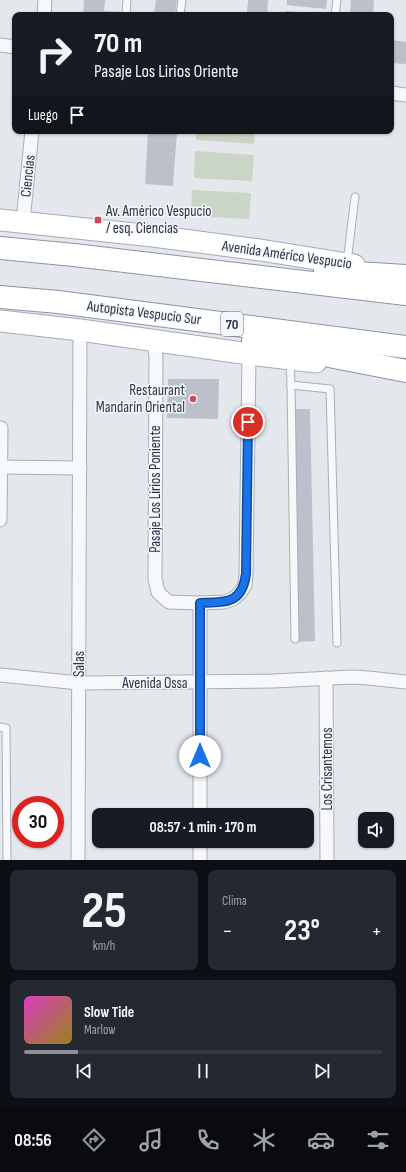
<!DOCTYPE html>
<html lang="es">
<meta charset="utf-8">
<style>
:root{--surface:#171b24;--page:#242831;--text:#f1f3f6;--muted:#9ea1a6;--line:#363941;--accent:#8c9099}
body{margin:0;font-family:"Sofia Sans Condensed",sans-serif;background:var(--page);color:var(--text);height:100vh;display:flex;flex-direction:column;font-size:15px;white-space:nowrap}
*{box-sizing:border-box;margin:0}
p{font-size:13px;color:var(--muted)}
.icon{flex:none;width:22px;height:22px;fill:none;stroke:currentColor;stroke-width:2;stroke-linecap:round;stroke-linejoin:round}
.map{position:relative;height:860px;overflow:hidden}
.sheet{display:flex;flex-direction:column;gap:10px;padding:10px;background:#0d0f14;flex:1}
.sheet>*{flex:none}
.hud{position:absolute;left:12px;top:12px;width:382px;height:122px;border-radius:8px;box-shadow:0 1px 3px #0004;background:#171b24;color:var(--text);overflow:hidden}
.buttons{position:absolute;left:358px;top:812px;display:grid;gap:8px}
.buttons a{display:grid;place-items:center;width:36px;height:36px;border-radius:8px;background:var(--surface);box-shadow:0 1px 3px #0004;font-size:20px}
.speed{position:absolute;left:12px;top:796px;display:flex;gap:8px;font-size:20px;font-weight:700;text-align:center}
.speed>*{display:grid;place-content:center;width:52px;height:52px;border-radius:50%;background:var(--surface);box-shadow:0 1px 3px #0004;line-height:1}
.speed .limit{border:6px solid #d22;background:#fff;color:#111}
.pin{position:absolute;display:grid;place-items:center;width:34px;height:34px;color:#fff;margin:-17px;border:2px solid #fff;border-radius:50%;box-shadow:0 1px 4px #0007}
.me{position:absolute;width:44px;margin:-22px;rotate:0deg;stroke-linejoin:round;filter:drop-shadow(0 0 3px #0008)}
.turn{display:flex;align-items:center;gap:14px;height:84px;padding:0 16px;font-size:18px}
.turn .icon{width:52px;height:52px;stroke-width:2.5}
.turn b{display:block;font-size:28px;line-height:34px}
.then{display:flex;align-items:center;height:38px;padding:0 16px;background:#0003;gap:8px;font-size:15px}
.big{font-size:30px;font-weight:700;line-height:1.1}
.sheet .tile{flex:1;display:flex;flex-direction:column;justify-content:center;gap:6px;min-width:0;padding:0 14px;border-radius:8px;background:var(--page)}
.sheet .dial{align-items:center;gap:0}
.dial b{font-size:52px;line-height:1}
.song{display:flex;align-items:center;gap:12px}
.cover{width:48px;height:48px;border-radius:6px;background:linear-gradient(135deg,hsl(310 70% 55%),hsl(50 70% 35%))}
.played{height:4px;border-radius:2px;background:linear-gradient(90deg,var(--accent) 15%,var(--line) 15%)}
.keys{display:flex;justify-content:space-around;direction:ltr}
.heat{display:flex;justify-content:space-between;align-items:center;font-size:22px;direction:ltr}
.sheet .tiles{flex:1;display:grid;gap:10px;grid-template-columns:1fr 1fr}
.tile:last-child{grid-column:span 2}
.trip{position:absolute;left:92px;top:808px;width:222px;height:40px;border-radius:8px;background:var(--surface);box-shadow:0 1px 3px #0004;font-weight:700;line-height:40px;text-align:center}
.tabs{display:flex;height:64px;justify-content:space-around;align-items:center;background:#090b0e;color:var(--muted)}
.tabs .icon{width:28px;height:28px}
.tabs .on{color:var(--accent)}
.tabs b{font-size:18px;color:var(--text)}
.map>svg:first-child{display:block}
</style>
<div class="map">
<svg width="406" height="860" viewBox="0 0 406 860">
<rect width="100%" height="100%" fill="#e4e7ec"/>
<g fill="#c9d6c5">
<path d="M196,131h59l-1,13 -58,-4z"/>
<path d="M195,151l59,4 -2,26 -58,-3z"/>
<path d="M192,190l59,3 -2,26 -58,-3z"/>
</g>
<g fill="#bbc0ca">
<path d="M84,0h21l-1,11 16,1v3h-37z"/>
<path d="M156,0h21l-2,15h-35v-2l14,1z"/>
<path d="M248,0h20l-1,14 -20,-1z"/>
<path d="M287,0h40l-1,9 -39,-4z"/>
<path d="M351,0h23l-1,15h-23z"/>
<path d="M286,11l28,2v2h-28z"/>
<path d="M391,40l15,2v22l-15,-1z"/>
<path d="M148,131h29l-4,55 -28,-2z"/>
<path d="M168,379h51l-1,40 -51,-1z"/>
<path d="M292,409h18l5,232 -18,1z"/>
</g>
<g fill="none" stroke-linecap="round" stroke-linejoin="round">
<defs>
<g id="lane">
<path d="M126,15l1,-15"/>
<path d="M180,15l2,-15"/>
<path d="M335,15l2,-15"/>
<path d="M347,262l8,-65"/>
<path d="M290,361l1,24"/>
<path d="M295,639l-4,-254 39,4 7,254"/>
<path d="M0,727l6,1 1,132"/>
</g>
<g id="street">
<path d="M44,15l1,-15"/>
<path d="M0,45l15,2"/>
<path d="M391,93l15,2"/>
<path d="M23,221l9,-90"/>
<path d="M154,340l2,17 -1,222 3,13 5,5 6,5 31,1 24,-1 9,-3 7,-6 5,-8 1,-11 3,-220"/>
<path d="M1,467l79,1"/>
<path d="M0,520l1,-92"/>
<path d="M200,603v212"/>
<path d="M0,675l79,8 194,-2 79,-4 16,1 38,4"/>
<path d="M326,678l1,182"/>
<path d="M200,841v19"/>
<path d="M78,860l2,-530"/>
</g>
<g id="primary">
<path d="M0,220l153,16 107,14 94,15"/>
<path d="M0,321l80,9 169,24 67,8"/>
</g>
<g id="highway">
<path d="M0,248l74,7 332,39"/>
<path d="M325,271l81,5"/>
<path d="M0,297l58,5 348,45"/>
<path d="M253,341l153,30"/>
</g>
</defs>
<use href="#lane" stroke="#a9aeb7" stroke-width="9"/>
<use href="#street" stroke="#a9aeb7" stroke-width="15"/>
<use href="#primary" stroke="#a3abb8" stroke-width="23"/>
<use href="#highway" stroke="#8b94a3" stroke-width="24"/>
<use href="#lane" stroke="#f7f8fa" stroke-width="7"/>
<use href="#street" stroke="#f7f8fa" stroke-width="13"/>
<use href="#primary" stroke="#fff" stroke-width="21"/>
<use href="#highway" stroke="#fff" stroke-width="22"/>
</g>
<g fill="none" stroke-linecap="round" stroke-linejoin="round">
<defs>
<path id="route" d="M200,756v-153c26,-1 42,1 46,-29l2,-152"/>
</defs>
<use href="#route" stroke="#114b97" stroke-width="10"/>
<use href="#route" stroke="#1a73e8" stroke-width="7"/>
</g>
<g fill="#d1495b" stroke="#f4f6f9" stroke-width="1.5">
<rect x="94" y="216" width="8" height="8" rx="2"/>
<circle cx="193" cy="399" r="4"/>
</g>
<g text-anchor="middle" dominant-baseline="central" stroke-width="3" stroke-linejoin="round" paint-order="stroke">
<rect fill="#f4f6f9" stroke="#676e7b" stroke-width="1" x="221" y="312" width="22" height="24" rx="3"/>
<g font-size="14" font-weight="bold" fill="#2b3445">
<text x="232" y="324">70</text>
</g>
<g font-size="15" fill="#2b3445" stroke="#f4f6f9">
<text transform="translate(28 176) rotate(-84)">Ciencias</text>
<text transform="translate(287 255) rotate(8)">Avenida Américo Vespucio</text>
<text transform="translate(144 313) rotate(7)">Autopista Vespucio Sur</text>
<text transform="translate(155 489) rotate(-90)">Pasaje Los Lirios Poniente</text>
<text transform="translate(79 664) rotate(-90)">Salas</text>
<text x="155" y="683">Avenida Ossa</text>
<text transform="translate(327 769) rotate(-90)">Los Crisantemos</text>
</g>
<g font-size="15" fill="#2b3445" stroke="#f4f6f9" text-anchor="start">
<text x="106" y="211">Av. Américo Vespucio<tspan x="106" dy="17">/ esq. Ciencias</tspan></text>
<text x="185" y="390" text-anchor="end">Restaurant<tspan x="185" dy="17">Mandarín Oriental</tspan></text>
</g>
</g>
</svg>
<div class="buttons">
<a><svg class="icon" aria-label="sound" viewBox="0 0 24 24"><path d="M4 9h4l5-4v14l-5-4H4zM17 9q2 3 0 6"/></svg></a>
</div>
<div class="speed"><div class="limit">30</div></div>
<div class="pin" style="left:248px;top:422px;background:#d93025"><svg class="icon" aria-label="arrive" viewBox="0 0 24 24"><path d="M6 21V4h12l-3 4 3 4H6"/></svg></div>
<svg class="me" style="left:200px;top:756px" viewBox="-20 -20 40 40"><circle r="19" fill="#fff"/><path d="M0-13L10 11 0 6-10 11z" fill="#1a73e8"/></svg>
<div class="trip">08:57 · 1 min · 170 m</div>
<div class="hud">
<div class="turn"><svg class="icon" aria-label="right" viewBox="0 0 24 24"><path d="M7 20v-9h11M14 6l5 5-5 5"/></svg><div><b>70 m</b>Pasaje Los Lirios Oriente</div></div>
<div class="then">Luego<svg class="icon" aria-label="arrive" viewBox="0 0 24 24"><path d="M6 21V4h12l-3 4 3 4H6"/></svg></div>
</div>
</div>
<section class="sheet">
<div class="tiles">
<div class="tile dial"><b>25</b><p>km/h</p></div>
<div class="tile"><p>Clima</p>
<div class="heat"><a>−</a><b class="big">23°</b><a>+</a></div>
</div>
<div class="tile">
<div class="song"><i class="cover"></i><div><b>Slow Tide</b><p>Marlow</p></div></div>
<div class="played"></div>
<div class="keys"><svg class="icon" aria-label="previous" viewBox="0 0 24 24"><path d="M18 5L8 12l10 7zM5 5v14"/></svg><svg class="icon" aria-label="pause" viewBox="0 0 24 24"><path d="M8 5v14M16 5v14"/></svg><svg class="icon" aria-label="next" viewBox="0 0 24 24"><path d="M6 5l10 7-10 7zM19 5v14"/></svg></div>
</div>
</div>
</section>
<nav class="tabs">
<b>08:56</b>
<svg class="icon on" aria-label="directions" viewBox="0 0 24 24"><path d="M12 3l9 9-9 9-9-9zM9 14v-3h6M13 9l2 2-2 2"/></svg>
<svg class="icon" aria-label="music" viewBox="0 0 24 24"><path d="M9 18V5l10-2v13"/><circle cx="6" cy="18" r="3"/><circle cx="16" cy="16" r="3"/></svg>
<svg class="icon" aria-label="phone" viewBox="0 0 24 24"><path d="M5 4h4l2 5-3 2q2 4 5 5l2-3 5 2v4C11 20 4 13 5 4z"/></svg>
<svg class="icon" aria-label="climate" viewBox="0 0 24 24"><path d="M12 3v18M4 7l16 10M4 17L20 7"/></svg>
<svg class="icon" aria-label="car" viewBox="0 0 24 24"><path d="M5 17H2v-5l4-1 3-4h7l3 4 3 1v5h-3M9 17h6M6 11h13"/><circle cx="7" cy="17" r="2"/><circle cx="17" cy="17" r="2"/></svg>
<svg class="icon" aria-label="filters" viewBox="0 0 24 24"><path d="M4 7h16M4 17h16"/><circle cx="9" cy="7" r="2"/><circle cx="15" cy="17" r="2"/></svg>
</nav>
